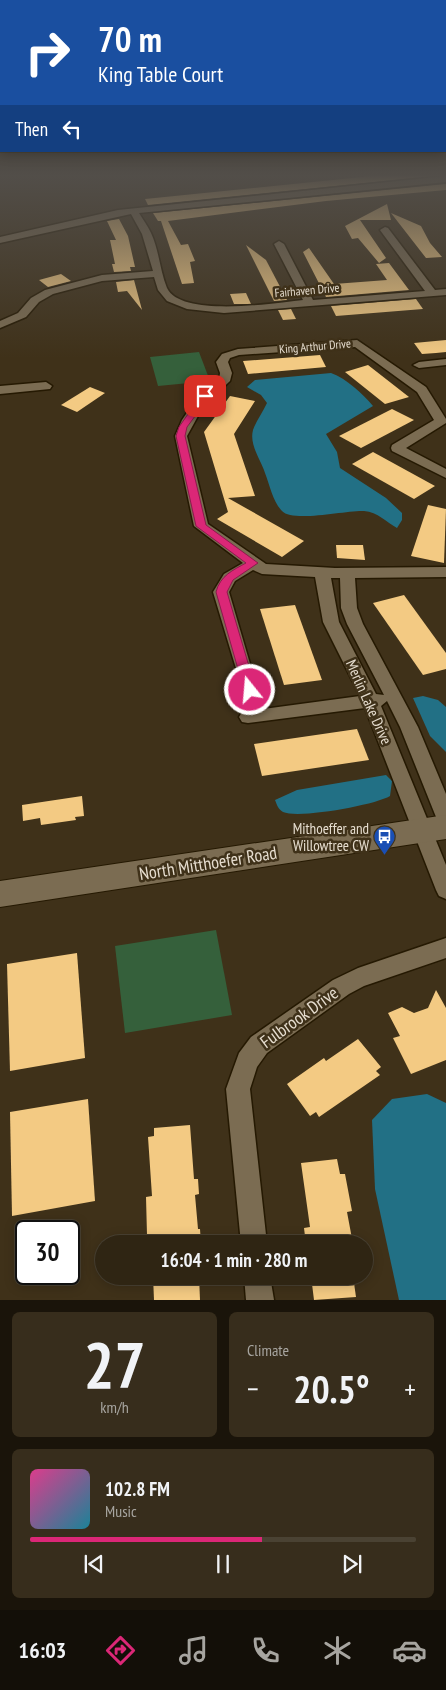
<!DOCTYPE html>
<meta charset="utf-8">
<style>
:root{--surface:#2f2513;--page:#372d1c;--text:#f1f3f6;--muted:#a7a5a0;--line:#4a4233;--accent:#db2777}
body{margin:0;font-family:"PT Sans Narrow",sans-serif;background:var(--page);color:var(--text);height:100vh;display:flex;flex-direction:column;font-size:19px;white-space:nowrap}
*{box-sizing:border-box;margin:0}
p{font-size:16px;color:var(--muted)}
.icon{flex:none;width:28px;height:28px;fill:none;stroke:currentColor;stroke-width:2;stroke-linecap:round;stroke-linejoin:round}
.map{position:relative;height:1300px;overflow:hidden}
.panel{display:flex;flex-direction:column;gap:12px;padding:12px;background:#1a140a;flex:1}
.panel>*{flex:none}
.guide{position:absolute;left:0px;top:0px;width:446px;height:152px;box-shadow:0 2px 12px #0003,0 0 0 1px var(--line);background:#1a4fa0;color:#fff;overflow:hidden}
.speed{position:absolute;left:15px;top:1220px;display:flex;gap:10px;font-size:25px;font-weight:700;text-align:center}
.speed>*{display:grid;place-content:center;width:65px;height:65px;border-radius:50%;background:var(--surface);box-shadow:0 2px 12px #0003,0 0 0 1px var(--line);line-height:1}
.speed .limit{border:2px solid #111;border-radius:8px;background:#fff;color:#111}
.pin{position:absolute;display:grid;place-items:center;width:42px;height:42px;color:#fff;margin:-21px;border-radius:10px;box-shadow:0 2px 8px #0006}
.me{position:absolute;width:55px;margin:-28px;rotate:343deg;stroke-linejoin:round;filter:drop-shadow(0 0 4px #0008)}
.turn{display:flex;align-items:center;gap:18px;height:105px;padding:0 15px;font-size:22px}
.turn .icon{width:65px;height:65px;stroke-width:2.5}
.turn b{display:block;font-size:35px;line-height:42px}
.then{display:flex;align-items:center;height:48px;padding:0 15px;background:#0003;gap:10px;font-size:19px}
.big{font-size:38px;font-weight:700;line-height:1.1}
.panel .card{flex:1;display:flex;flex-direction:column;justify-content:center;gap:8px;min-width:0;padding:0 18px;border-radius:8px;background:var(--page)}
.panel .dial{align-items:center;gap:0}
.dial b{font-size:65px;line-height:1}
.song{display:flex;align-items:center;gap:15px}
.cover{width:60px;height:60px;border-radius:8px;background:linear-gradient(135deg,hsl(330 70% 55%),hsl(190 70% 35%))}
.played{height:5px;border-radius:2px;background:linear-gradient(90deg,var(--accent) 60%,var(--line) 60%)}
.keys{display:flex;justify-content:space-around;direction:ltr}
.heat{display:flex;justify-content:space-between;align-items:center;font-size:28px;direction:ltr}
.panel .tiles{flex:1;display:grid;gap:12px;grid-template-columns:1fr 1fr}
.card:last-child{grid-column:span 2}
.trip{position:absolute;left:95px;top:1235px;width:278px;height:50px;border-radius:25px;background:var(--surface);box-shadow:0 2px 12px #0003,0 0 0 1px var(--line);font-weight:700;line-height:50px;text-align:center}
.dock{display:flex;height:80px;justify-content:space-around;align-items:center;background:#130f08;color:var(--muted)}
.dock .icon{width:35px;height:35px}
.dock .current{color:var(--accent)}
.dock b{font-size:22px;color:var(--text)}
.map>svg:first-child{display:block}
</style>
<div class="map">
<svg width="446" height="1300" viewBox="0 0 446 1300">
<rect width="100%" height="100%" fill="#3f3119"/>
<g fill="#35603b">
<path d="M199,352l11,29 -52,5 -8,-29z"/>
<path d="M216,930l16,85 -107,18 -10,-87z"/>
</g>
<g fill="#227085">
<path d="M331,373c16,6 31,20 42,33l-47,28 11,18 3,16 46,30 16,15v7l-5,8c-11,-6 -19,-16 -33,-17 -18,-1 -71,12 -82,0 -9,-9 -12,-25 -17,-38 -4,-13 -16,-28 -12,-43 3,-9 10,-18 14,-27l-6,-8 -14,-8 8,-7z"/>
<path d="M423,696l15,4 8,7v45l-16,-16 -17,-38z"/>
<path d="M386,775l6,6 -2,15c-15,9 -91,23 -107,16 -5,-3 -6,-7 -8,-12l22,-10z"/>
<path d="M427,1094l19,9v197h-47l-24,-111 -3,-69 20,-21z"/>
</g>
<g fill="#f3ca83">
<path d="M372,176h61l-285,29 -3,-6z"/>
<path d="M446,184v6l-120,11 -158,20 13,24 7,-1 7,17 -5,1 4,21 -12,1 -21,-63h-3l-5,-8z"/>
<path d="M387,204l4,16h-31l26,38 -7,5 -21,-25 -6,1 -7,-13z"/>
<path d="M391,213l30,13 9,17 12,14 -16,1z"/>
<path d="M119,219l9,17 7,31h-5l1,4 -17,1 -2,-8h3l-5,-24h6l-9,-19z"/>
<path d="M246,245l20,15 21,40 -13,1z"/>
<path d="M309,248l25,36 53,-4 -11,-16 13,-1 20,27 -83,7 -23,-45z"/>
<path d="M61,274l10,7 -23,6 -9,-7z"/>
<path d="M134,280l8,30 -15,-19 -9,1 -2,-10z"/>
<path d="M246,293l5,11h-17l-4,-10z"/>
<path d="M416,299l7,10 -87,7 -5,-10z"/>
<path d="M291,309l5,10 -13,1 -5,-10z"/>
<path d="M446,340v12l-10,1 -14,1 -8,-11z"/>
<path d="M320,355l6,12 -78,7 -5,-13z"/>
<path d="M368,365l41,32 -24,7 -40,-32z"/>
<path d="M90,387l15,6 -28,19 -16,-7z"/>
<path d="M230,396l25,5 -21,33 21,62 -27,2 76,43 -22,16 -65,-38 11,-7 -24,-80z"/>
<path d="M392,409l22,11 -53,28 -22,-12z"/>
<path d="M373,452l62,34 -21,13 -62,-35z"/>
<path d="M428,505l18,4 -2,54 -33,-7z"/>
<path d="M336,545h27l2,15 -28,-2z"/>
<path d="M404,595l42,58v16l-23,6 -50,-72z"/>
<path d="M295,605l27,75 -38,5 -24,-76z"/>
<path d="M357,729l12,31 -107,16 -8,-32z"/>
<path d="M82,796l2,20 -9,1 1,3 -35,5 -1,-7 -17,3 -1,-16z"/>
<path d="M77,953l8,105 -75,13 -3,-107z"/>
<path d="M436,990l10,18v52l-35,14 -18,-36 7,-2 -12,-23 14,-6 12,6 14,-5z"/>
<path d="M358,1039l23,28 -5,4 4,4 -61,42 -3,-5 -6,4 -23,-32 37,-26 2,3z"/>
<path d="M88,1099l7,102 -83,15 -2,-104z"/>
<path d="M190,1125l4,54h4l1,15 -4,1 3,34h2l1,15h-47v-10l-7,1 -1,-38 6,-1 -4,-59 6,-1v-8z"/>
<path d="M337,1159l3,15h5l7,37 -5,1 6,32h-47l-2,-16 6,-1 -9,-64z"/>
<path d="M153,1276h46l1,24h-46z"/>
<path d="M311,1276h42l3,21 -42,3z"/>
</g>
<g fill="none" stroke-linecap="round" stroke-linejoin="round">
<defs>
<g id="street">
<path d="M446,176v6l-307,31c4,7 9,13 12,20 8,17 9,38 16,55 14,30 109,15 136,12l-29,-56 5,-3 5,3 29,56 112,-9 -45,-61 5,-3 3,1 47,62 11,-1v6l-222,18 -37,-4 -20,-8 -9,-11 -4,-13 -52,4 -49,13 -14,8 -13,15 -26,11v-7l18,-8 13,-15 14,-8 57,-15 51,-4 -11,-37 -11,-20 -131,29v-6l118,-27z"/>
<path d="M357,340l69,47 20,32v4l-40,25 40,21v9l-54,-27 -1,-3 1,-3 42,-25 -17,-28 -62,-45 -116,8 -9,3 -2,4 4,11 -2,8 -27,26 -16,29 21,88 58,40 69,4 111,-1v10l-91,1 2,30 6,16 55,103 28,67v31l-7,-3 -3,-5 -36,-90 -13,-26 -6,5 65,159v34l-7,-3 -3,-6 -71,-182 -117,15 -6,-1 -3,-5 3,-5 6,-1 112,-15 -37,-74 -8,-45 -53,-3 -9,-4 -18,11 -6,11 29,99 -2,4 -6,2 -6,-2 -31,-103 11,-18 19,-11 -49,-37 -19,-90 7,-16 12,-18 25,-22 1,-7 -4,-11 6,-8 16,-5zM331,578h9l1,30 6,16 37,71 -8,-1 -37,-72z"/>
<path d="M446,359v6l-27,3 -6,-3 6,-3z"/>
<path d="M46,382l6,4 -2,3 -50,5v-8z"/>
<path d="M446,938v20l-82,28 -15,8 -82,59 -10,14 -7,22 17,155h-26l-15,-155 13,-36 12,-16 82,-57 25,-12z"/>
<path d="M244,1276h26l4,24h-28z"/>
</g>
<path id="secondary" d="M446,815v24l-446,68v-26z"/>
</defs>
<use href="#street" stroke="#251902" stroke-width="3"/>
<use href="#secondary" stroke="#251902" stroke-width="2"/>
<use href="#street" fill="#7b6c52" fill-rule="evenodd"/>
<use href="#secondary" fill="#7b6c52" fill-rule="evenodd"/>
</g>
<linearGradient id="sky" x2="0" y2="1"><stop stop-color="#231b0e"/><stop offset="0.49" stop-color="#524e49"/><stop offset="1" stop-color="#524e49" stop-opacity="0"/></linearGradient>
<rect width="446" height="358" fill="url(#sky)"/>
<path fill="#db2777" stroke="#8e194d" d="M202,394l8,2 -23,31 -2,9 21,89 52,38 -25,17 -6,12 29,98 -6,5 -6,-5 -28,-98c4,-16 17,-22 30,-29l-50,-37 -20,-90 3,-9z"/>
<defs>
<symbol id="bus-pin" viewBox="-11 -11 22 30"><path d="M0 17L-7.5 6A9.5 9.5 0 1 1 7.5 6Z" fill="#1a4fb4" stroke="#3f3119"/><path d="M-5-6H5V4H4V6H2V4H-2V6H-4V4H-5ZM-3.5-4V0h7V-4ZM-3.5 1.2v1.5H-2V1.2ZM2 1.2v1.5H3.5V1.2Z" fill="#fff"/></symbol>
</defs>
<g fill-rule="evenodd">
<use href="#bus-pin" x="372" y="824" width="25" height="34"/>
</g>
<g text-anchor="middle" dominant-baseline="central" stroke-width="5" stroke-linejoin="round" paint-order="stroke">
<g font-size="12" fill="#e6ddcf" stroke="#3f3119">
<text transform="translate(307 290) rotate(-5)">Fairhaven Drive</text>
<text transform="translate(315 346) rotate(-5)">King Arthur Drive</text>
</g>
<g font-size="15" fill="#e6ddcf" stroke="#3f3119">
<text transform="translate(369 702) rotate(66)">Merlin Lake Drive</text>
</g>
<g font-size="15" fill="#e6ddcf" stroke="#3f3119" text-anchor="end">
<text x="369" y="828">Mithoeffer and<tspan x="369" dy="17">Willowtree CW</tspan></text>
</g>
<g font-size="18" fill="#e6ddcf" stroke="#3f3119">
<text transform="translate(208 863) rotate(-9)">North Mitthoefer Road</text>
<text transform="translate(299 1017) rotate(-36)">Fulbrook Drive</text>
</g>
</g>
</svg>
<div class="speed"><div class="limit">30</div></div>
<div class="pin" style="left:205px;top:396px;background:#d93025"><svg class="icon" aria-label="arrive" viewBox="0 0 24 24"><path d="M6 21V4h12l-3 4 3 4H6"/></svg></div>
<svg class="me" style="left:250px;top:690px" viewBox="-20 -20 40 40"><circle r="17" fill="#db2777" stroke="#fff" stroke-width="3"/><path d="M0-11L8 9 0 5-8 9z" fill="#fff"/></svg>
<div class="trip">16:04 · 1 min · 280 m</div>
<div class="guide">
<div class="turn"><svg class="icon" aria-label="right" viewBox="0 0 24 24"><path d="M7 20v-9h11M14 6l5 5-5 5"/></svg><div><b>70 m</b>King Table Court</div></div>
<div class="then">Then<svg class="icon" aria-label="left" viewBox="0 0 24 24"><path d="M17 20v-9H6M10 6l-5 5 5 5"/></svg></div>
</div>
</div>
<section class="panel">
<div class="tiles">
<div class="card dial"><b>27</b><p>km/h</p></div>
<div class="card"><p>Climate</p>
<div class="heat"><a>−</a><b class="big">20.5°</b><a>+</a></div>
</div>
<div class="card">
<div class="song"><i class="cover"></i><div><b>102.8 FM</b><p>Music</p></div></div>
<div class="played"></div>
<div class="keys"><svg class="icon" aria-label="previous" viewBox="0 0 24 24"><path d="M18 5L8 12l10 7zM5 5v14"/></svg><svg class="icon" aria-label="pause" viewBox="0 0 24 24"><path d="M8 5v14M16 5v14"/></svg><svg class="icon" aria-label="next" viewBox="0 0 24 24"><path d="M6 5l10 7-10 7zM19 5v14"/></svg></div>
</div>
</div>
</section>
<nav class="dock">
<b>16:03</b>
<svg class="icon current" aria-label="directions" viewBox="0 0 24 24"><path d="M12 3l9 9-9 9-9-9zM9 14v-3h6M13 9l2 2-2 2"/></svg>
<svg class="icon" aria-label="music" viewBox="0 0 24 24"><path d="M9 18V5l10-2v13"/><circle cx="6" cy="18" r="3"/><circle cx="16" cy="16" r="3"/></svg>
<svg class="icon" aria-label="phone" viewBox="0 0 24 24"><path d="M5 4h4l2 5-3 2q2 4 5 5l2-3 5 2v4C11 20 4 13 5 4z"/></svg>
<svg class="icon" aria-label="climate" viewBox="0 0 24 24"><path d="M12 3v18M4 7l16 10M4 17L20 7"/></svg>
<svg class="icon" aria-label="car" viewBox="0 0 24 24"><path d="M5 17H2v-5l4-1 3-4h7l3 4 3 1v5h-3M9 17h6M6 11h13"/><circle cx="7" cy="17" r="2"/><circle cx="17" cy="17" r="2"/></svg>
</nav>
